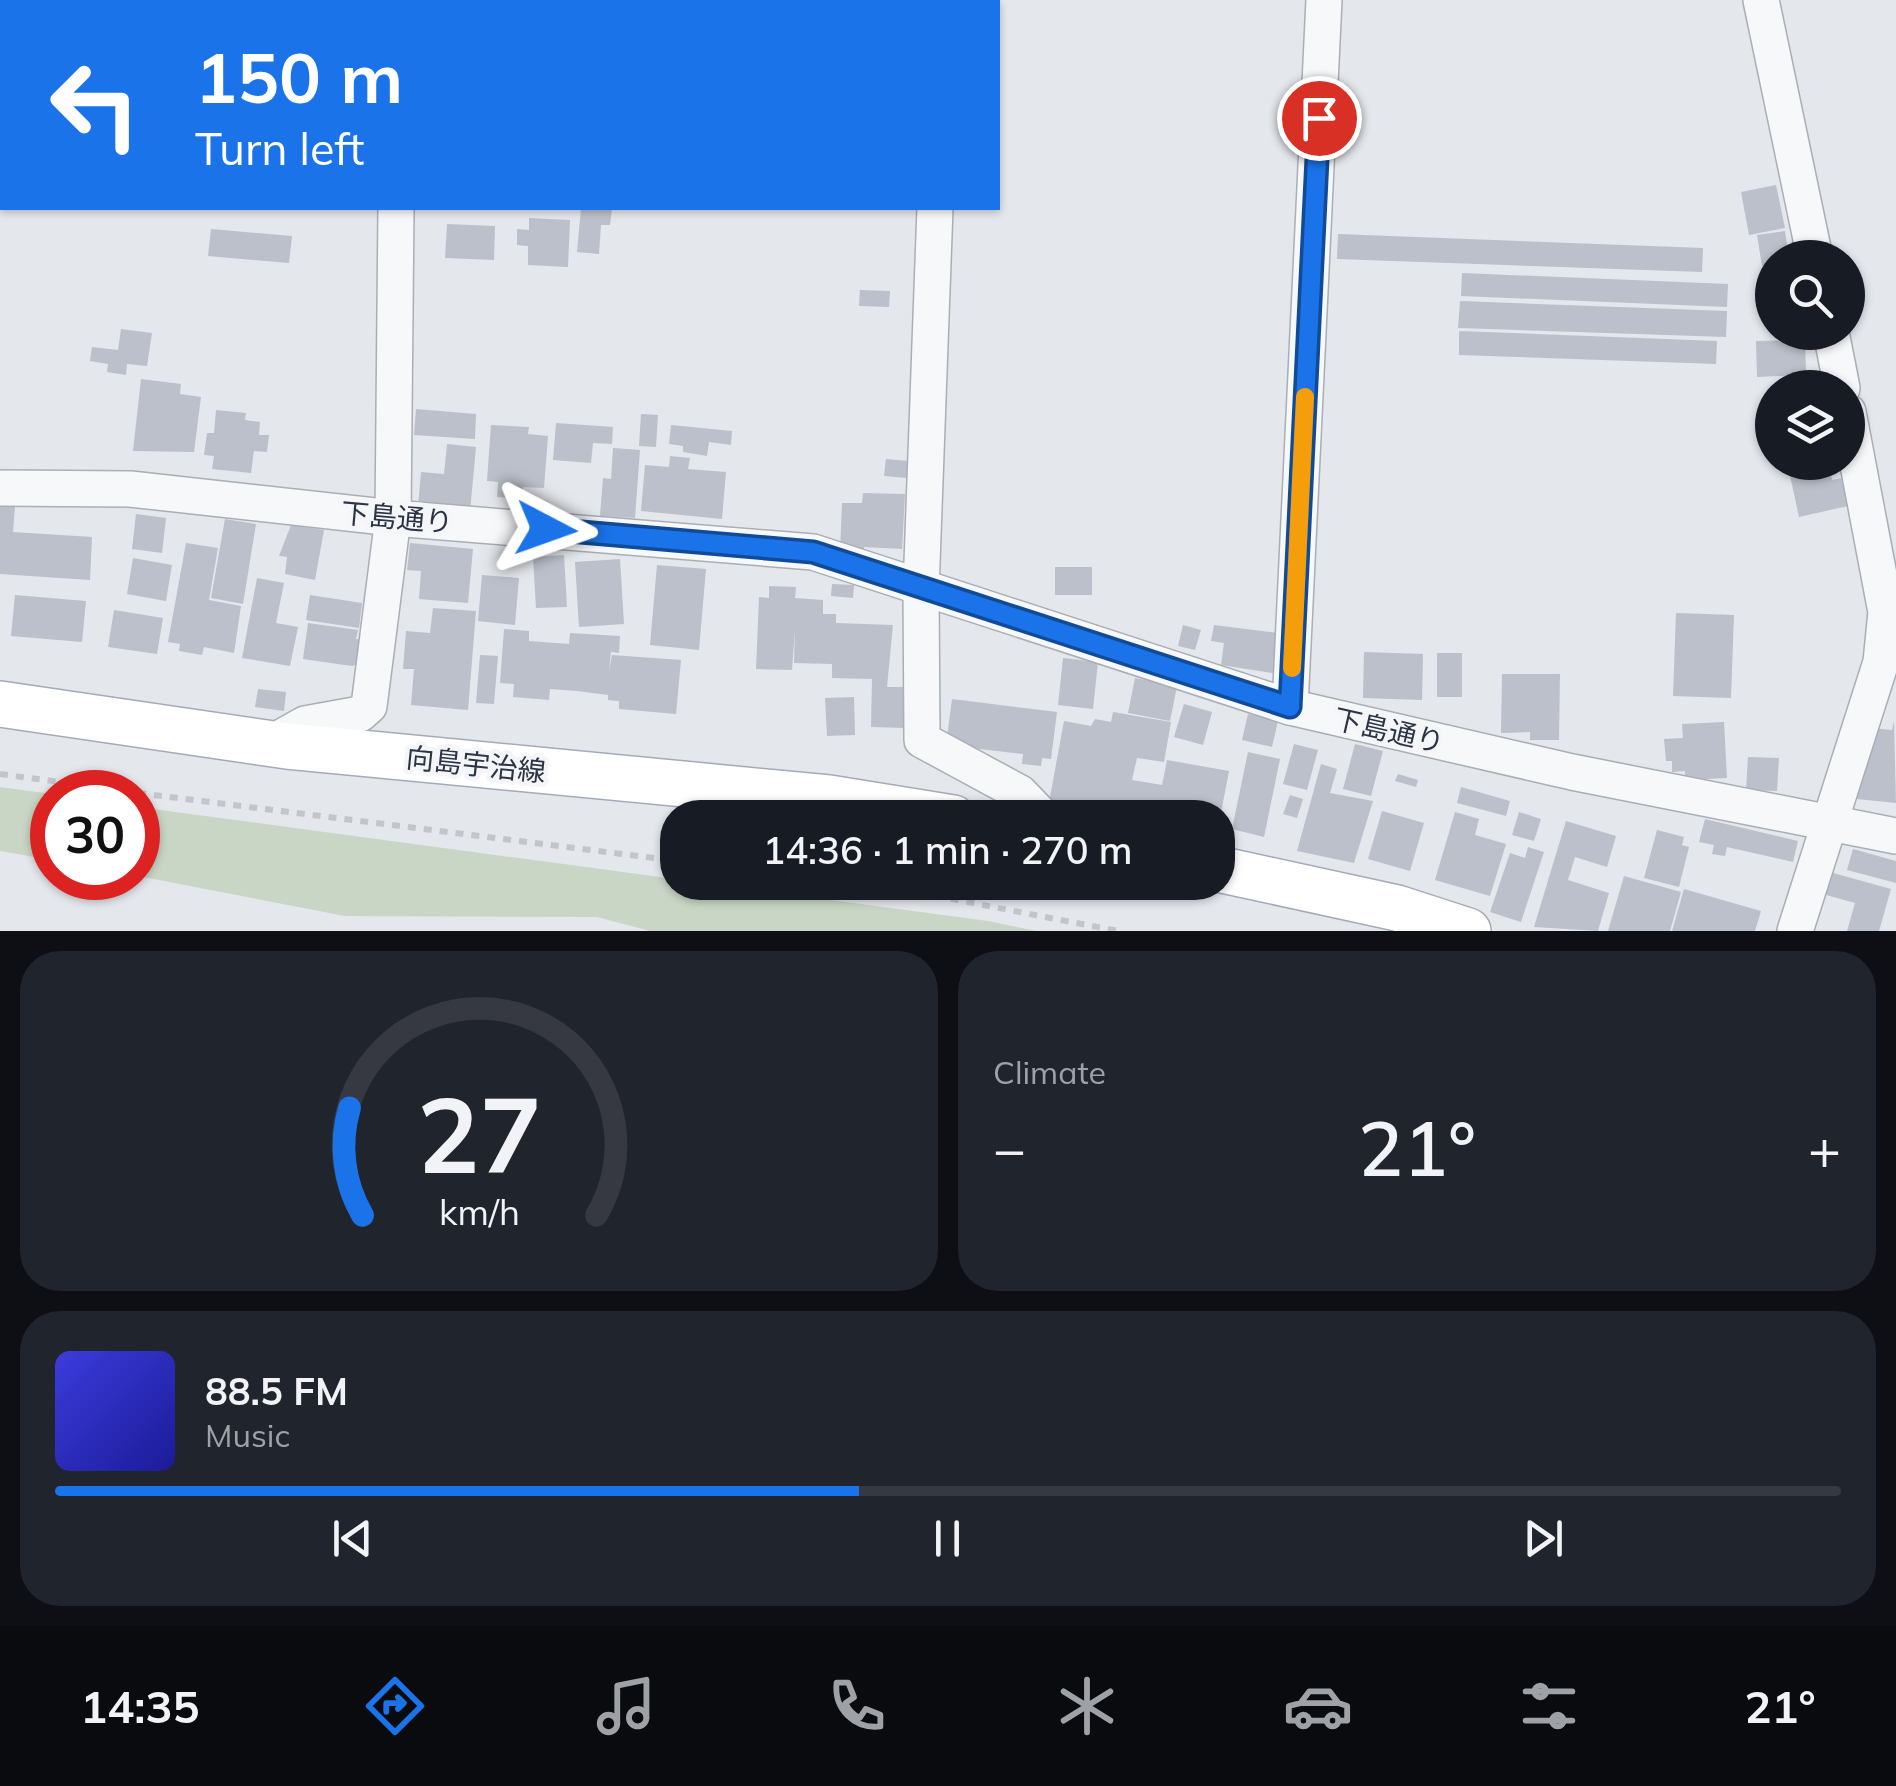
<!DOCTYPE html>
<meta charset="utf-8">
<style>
:root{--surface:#171b24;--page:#20242c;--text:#f1f3f6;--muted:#9ea1a6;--line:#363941;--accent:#1a73e8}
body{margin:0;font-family:Mulish,"Noto Sans JP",sans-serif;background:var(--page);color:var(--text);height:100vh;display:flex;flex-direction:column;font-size:38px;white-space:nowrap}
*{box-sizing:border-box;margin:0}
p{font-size:32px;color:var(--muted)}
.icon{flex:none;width:55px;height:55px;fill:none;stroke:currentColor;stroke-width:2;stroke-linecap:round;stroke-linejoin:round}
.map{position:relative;height:931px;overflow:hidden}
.sheet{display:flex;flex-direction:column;gap:20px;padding:20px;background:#0d0f14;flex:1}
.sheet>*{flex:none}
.banner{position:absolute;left:0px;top:0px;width:1000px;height:210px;box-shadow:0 2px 8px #0004;background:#1a73e8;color:#fff;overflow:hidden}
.controls{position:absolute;left:1755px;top:240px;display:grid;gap:20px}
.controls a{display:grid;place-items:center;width:110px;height:110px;border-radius:50%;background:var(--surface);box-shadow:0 2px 8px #0004;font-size:50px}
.speed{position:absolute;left:30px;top:770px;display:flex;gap:20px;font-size:50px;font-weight:700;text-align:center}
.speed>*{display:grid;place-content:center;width:130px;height:130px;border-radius:50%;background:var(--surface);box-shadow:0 2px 8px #0004;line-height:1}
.speed .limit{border:15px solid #d22;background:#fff;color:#111}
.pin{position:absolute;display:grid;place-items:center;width:85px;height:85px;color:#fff;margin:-42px;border:5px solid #fff;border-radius:50%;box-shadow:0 2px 10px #0007}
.me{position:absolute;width:110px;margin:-55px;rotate:94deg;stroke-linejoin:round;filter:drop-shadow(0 0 8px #0008)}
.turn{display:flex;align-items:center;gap:35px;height:210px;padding:0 30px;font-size:45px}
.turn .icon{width:130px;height:130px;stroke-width:2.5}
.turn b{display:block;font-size:70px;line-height:85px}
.big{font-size:75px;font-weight:600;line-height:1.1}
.sheet .widget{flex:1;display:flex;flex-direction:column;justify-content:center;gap:15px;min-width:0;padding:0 35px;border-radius:40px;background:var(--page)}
.sheet .dial{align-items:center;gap:0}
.dial svg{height:260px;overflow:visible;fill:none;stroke:var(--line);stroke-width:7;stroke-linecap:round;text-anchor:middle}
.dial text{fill:var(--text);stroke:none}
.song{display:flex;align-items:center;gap:30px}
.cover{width:120px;height:120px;border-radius:15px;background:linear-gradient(135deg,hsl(240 70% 55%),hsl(240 70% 35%))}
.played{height:10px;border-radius:5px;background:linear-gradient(90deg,var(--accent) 45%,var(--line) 45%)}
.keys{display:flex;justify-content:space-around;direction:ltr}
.heat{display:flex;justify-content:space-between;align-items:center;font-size:55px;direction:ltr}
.sheet .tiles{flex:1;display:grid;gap:20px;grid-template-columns:1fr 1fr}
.widget:last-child{grid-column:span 2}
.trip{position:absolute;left:660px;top:800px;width:575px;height:100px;border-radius:40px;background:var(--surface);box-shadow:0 2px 8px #0004;font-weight:600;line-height:100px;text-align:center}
.tab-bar{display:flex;height:160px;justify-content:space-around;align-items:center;background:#090b0e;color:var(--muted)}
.tab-bar .icon{width:70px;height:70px}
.tab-bar .active{color:var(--accent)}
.tab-bar b{font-size:45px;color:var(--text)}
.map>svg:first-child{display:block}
</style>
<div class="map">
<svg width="1896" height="931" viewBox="0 0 1896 931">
<rect width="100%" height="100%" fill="#e4e7ec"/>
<g fill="#c9d6c5">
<path d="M0,787l52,7v66l-52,-9z"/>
<path d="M138,807l850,114 48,10h-386l-53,-14 -252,-1 -207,-40z"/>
</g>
<g fill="#bbc0ca">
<path d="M1776,185l9,43 -36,7 -8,-43z"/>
<path d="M581,208h31l-2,17h-9l-2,29 -22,-2z"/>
<path d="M529,218l41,2 -2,47 -40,-2v-19l-11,-1v-16l12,1z"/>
<path d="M447,224l48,2 -1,34 -49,-2z"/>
<path d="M211,229l81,7 -3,27 -81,-7z"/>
<path d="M1785,231l4,27h-17v6l-10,2 -5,-31z"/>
<path d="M1338,234l365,14 -1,24 -365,-13z"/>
<path d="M1462,273l266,11 -1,23 -266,-11z"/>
<path d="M860,290l30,1 -1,16 -30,-1z"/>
<path d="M1460,301l267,10 -1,26 -268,-9z"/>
<path d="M121,329l31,4 -5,33 -20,-2 -1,11 -19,-3 1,-8 -18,-3 2,-14 26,3z"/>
<path d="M1459,331l258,10 -1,23 -257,-9z"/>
<path d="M1805,340l1,35 -49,2 -1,-36z"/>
<path d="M141,379l40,5 -1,10 21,3 -7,55 -61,-1z"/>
<path d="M1770,395h2v25h-5z"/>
<path d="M416,409l60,5 -1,25 -61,-4z"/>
<path d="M216,410l30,3 -1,7 15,2 -1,13h10l-2,17 -13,-1 -3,22 -39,-4 2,-13 -10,-1 3,-22h7z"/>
<path d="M641,414l17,1 -2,32 -17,-1z"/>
<path d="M556,423l57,4 -1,17 -19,-1 -2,20 -38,-3z"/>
<path d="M491,425l38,2 -1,7 20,2 -4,52 -21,-1 -1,12 -25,-2 1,-15 -11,-1z"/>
<path d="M671,425l61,6 -1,14 -22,-3 -2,14 -24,-4v-6l-14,-2z"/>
<path d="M447,444l29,3 -6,64 -52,-5 3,-34 23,2z"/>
<path d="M613,448l27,2 -5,68 -35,-2 3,-38 8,1z"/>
<path d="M670,456l20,2 -2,11 38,3 -4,47 -81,-8 4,-46 24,2z"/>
<path d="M886,459l23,2 -2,17 -23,-2z"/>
<path d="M1829,462l3,18 10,-2 6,28 -49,11 -10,-46z"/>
<path d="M863,493l42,1 -3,55 -38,-2v7l-24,-1 2,-50h20z"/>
<path d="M0,505l15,1 -2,26 79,5 -2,43 -90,-6z"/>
<path d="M136,514l30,4 -4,35 -30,-4z"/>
<path d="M225,519l31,5 -13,80 -32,-6z"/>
<path d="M291,525l33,5 -9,50 -30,-6 2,-17 -8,-1z"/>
<path d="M186,543l32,5 -9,52 32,6 -7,47 -30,-6 -2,8 -23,-4 1,-7 -12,-2z"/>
<path d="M410,543l63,6 -5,54 -49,-4 2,-28 -14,-1z"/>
<path d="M564,555l3,52 -31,1 -3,-51z"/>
<path d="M133,558l39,7 -6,36 -39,-7z"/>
<path d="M620,559l4,65 -45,3 -4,-65z"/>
<path d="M657,565l49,4 -7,81 -49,-5z"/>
<rect x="1055" y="567" width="37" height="28"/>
<path d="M482,575l37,3 -4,47 -37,-4z"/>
<path d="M257,578l27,5 -8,40 22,4 -8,39 -48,-8z"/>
<path d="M832,584l22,1 -1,13 -22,-2z"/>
<path d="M769,586l27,1 -1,11 28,2v14h13v9l57,2 -6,62h19l-2,41 -33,-1 1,-48 -40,-1v-14l-38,-1 1,-34 -3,41 -36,-1 3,-72 10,1z"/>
<path d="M15,595l71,6 -4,41 -71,-6z"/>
<path d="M310,595l52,8 -3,25 -53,-8z"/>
<path d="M433,608l43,3 -8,99 -57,-5 3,-36h-11l3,-38 24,2z"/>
<path d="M114,610l49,8 -6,36 -49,-7z"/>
<path d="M1676,613l58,2 -3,83 -58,-2z"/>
<path d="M308,623l50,7 -2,9 8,1 -3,23 -9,3 -49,-7z"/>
<path d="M1183,625l18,5 -6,20 -17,-4z"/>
<path d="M1214,625l71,9 -6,40 -58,-9 3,-22 -13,-2z"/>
<path d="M504,629l25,2v10l40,3 1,-11 50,3 -1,17 -8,-1 -2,19 3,-16 69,5 -5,54 -57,-5v-8l-11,-1v-5l-31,-4 -27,-2 -1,11 -36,-3 1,-13 -14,-1z"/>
<path d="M1364,652l59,2 -1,46 -59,-2z"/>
<rect x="1437" y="653" width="25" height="44"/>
<path d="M480,655l18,1 -4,48 -18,-1z"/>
<path d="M1063,658l35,4 -5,47 -35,-4z"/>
<path d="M1502,674h58l-1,66h-29v-8l-29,1z"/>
<path d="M1135,678l42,8 -7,35 -42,-8z"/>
<path d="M258,689l28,3 -2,19 -29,-4z"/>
<path d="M854,697l1,38 -28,1 -2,-38z"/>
<path d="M952,699l105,13 -6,47 -9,-1 -1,8 -19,-2 1,-10 -77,-9z"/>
<path d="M1184,704l28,8 -9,33 -29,-8z"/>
<path d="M1113,712l58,10 -7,40 -27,-4 -5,22 30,5 5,-25 62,11 -9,47h-134l-38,-10 16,-87 27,5 4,-7 16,3z"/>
<path d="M1248,714l30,7 -6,26 -30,-7z"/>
<path d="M1894,721l2,82 -39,-4 6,-53 7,-18 22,2z"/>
<path d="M1724,722l3,56 -42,2v-9l-13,1v-11h-6l-2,-22 19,-1 -1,-14z"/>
<path d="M1294,744l24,6 -11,40 -24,-6z"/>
<path d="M1355,744l28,7 -12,45 -28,-7z"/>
<path d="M1248,752l32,7 -16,78 -32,-8z"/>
<path d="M1748,757l31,1 -2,33 -31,-1z"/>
<path d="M1321,764l16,5 -7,24 43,8 -19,62 -57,-12z"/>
<path d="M1398,774l20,6 -2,7 -21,-6z"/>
<path d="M1461,787l49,14 -4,15 -49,-13z"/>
<path d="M1290,795l13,4 -6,19 -14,-4z"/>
<path d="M1382,811l42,12 -14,48 -42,-12z"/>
<path d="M1455,812l24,7 -4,16 31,9 -16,52 -55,-16z"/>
<path d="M1519,812l22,7 -7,22 -22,-6z"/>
<path d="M1705,819l93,22 -5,21 -66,-15 -2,9 -13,-2 2,-9 -15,-3z"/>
<path d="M1566,821l50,15 -9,31 -32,-10 -7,23 41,13 -11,38 -64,-4z"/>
<path d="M1657,830l27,7 -2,8 7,2 -10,40 -35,-9z"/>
<path d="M1528,847l16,5 -23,70 -31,-10 20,-59 15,5z"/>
<path d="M1853,849l43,12v22l-49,-13z"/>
<path d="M1826,871l65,18 -12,42h-32l8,-28 -36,-10z"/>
<path d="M1624,876l57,16 -11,39h-62z"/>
<path d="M1684,889l77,22 -6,20h-83z"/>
</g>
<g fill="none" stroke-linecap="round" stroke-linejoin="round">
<defs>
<g id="minor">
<path d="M1761,0l54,258"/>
<path d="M412,2v-2"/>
<path d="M943,2v-2"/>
<path d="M935,208l-14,382 1,150 98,53 24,25"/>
<path d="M1831,332l11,56"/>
<path d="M0,488l130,1 263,29 420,34 477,155 282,65 324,64"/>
<path d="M1290,707l34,-707"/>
<path d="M271,743l34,-19 55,-10 9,-8 24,-188 3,-310"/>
<path d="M1795,931l86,-269 5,-50 -38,-200"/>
</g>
<g id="major">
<path d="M0,704l287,42 542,52 124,20"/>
<path d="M1218,869l179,39 71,23"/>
</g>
</defs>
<use href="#minor" stroke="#a9aeb7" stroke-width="38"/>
<use href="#major" stroke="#a3abb8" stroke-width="48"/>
<g stroke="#c2c5cb" stroke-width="6" stroke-dasharray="8 8" stroke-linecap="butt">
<path d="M0,774l135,18"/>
<path d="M138,793l540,68"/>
<path d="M840,882l91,13 187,36"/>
</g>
<use href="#minor" stroke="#f7f8fa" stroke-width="35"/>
<use href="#major" stroke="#fff" stroke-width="45"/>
</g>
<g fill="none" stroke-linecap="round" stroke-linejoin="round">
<defs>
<path id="route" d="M546,529l267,23 477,155 29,-589"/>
</defs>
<use href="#route" stroke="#114b97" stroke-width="25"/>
<use href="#route" stroke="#1a73e8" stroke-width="18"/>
<path stroke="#f59e0b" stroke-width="18" d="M1292,668l13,-271"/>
</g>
<g text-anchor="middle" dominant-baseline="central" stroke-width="9" stroke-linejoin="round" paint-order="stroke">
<g font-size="28" fill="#2b3445" stroke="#f4f6f9">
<text transform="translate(397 517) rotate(5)">下島通り</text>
<text transform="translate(1389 730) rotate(13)">下島通り</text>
<text transform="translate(476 764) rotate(6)">向島宇治線</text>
</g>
</g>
</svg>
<div class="controls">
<a><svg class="icon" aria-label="search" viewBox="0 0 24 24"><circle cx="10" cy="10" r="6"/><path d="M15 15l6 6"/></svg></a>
<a><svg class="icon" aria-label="layers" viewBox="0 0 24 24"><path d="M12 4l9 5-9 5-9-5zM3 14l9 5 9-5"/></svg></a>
</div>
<div class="speed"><div class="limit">30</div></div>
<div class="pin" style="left:1319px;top:118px;background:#d93025"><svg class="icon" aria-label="arrive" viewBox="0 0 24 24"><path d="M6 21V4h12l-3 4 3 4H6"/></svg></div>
<svg class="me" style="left:546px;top:529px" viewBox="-20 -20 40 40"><path d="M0-17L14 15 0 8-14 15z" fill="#1a73e8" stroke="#fff" stroke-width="4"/></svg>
<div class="trip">14:36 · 1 min · 270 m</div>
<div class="banner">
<div class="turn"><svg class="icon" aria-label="left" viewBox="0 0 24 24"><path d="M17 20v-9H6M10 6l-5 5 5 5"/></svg><div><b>150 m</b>Turn left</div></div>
</div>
</div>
<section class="sheet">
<div class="tiles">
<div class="widget dial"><svg viewBox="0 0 100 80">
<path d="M14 69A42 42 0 1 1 86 69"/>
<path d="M14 69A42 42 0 0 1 10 36" stroke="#1a73e8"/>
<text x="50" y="56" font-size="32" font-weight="700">27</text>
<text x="50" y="72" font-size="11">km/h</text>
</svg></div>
<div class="widget"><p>Climate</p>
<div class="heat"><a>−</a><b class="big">21°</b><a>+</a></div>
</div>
<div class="widget">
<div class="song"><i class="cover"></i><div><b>88.5 FM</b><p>Music</p></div></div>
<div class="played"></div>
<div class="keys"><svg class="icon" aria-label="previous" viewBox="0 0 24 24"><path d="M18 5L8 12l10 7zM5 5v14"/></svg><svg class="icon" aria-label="pause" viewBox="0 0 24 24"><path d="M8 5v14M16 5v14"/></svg><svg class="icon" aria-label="next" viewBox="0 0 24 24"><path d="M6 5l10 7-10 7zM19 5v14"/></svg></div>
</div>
</div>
</section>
<nav class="tab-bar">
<b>14:35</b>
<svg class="icon active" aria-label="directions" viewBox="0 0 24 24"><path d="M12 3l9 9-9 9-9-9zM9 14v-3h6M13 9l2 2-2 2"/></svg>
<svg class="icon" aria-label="music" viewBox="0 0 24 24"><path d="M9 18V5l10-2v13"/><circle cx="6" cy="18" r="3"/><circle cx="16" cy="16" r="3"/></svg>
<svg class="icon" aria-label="phone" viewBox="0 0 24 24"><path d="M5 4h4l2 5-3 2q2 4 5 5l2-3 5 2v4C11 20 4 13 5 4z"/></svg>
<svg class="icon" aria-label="climate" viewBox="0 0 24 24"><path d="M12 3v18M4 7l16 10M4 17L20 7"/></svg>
<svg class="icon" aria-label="car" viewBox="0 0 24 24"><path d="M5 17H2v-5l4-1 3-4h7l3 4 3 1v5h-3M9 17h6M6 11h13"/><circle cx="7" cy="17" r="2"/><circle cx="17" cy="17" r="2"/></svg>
<svg class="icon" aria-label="filters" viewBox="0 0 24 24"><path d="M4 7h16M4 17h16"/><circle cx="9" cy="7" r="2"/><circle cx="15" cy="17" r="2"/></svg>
<b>21°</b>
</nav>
